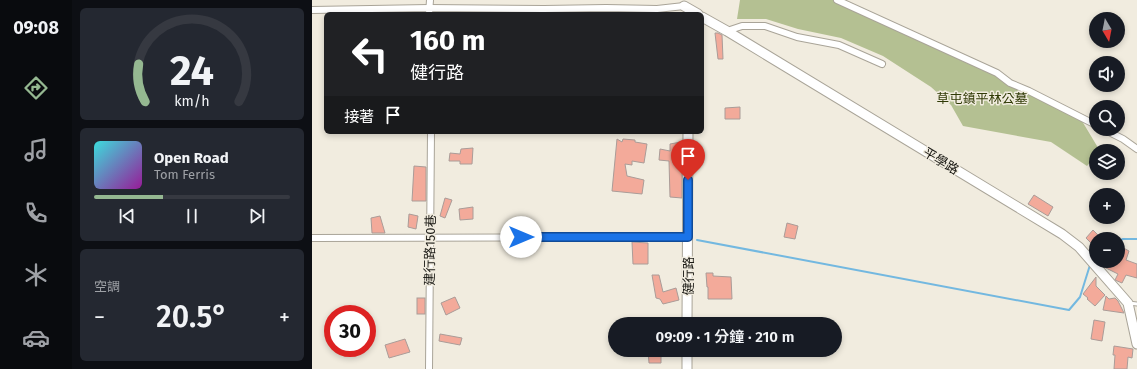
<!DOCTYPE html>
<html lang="zh-TW">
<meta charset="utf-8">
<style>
:root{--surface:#171b24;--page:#242831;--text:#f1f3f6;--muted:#9ea1a6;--line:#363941;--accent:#95b891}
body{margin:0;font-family:"Fira Sans","Noto Sans TC",sans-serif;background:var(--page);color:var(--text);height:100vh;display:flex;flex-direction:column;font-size:15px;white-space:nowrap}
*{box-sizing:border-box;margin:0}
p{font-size:13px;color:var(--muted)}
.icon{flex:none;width:22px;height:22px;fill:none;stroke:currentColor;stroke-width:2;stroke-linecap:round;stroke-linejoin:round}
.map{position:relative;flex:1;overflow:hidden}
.drawer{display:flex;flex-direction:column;gap:8px;padding:8px;background:#0d0f14;width:240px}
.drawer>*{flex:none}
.top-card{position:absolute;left:12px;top:12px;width:380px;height:122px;border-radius:6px;box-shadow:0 2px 6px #0003;background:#202124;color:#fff;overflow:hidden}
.needle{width:26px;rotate:170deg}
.buttons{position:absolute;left:777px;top:12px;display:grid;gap:8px}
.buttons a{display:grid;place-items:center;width:36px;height:36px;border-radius:50%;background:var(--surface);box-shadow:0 2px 6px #0003;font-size:20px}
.speed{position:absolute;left:12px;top:305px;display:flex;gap:8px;font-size:20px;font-weight:700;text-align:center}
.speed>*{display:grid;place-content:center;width:52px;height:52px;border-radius:50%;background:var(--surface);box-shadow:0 2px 6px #0003;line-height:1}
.speed .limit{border:6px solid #d22;background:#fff;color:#111}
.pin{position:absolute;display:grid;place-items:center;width:34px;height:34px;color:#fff;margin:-41px -17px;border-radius:50% 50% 50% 0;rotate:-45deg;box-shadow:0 0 4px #0007}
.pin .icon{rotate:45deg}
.me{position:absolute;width:44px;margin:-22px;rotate:90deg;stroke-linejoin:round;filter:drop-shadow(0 0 3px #0008)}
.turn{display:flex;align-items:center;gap:14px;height:84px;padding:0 20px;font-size:18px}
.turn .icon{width:52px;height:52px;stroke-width:2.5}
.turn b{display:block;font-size:28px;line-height:34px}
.then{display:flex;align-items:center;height:38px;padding:0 20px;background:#0003;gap:8px;font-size:15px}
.big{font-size:30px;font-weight:600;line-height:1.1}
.drawer .tile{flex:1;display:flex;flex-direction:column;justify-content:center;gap:6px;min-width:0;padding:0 14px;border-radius:6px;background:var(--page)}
.drawer .dial{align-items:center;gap:0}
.dial svg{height:104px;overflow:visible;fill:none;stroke:var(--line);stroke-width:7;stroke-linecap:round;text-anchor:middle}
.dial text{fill:var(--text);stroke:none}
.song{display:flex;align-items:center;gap:12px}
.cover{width:48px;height:48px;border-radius:6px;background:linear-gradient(135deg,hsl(180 70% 55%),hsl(300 70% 35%))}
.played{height:4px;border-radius:2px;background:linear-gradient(90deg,var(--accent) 35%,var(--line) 35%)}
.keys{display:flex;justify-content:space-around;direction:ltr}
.heat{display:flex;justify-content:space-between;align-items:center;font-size:22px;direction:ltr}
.trip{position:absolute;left:296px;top:317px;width:234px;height:40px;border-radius:20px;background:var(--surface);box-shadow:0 2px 6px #0003;font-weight:600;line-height:40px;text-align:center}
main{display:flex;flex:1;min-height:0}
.tab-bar{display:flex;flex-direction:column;width:72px;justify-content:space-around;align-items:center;background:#090b0e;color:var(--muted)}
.tab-bar .icon{width:28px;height:28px}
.tab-bar .current{color:var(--accent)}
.tab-bar b{font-size:18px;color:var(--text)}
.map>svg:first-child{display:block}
</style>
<main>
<nav class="tab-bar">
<b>09:08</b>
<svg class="icon current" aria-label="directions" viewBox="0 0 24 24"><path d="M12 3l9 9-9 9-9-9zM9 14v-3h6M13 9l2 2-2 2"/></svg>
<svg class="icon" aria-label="music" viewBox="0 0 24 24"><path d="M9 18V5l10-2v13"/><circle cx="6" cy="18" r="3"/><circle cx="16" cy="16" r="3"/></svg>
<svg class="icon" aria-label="phone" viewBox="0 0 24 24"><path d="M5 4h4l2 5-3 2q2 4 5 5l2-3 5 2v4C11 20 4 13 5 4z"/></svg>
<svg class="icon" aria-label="climate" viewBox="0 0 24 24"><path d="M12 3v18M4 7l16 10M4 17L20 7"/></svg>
<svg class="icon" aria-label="car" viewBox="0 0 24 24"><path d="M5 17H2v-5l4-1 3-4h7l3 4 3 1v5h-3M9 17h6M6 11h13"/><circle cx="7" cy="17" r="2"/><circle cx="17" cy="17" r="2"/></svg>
</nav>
<section class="drawer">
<div class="tile dial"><svg viewBox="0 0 100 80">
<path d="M14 69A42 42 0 1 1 86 69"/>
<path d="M14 69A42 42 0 0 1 9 40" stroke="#95b891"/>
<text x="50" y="56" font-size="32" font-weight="700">24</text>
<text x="50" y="72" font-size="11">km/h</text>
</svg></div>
<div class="tile">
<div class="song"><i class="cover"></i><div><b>Open Road</b><p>Tom Ferris</p></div></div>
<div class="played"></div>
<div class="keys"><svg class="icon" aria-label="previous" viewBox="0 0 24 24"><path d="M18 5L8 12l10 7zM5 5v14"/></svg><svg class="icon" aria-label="pause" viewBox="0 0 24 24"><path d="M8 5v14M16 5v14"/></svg><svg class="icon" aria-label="next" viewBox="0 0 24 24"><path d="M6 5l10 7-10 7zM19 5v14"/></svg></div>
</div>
<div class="tile"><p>空調</p>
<div class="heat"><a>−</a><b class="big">20.5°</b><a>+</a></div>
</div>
</section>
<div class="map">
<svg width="825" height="369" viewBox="0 0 825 369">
<rect width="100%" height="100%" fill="#f1ecdf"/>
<path fill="#b4c092" d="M428,0h100l239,116 21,35h-4v5l-9,10 -36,-24 -88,-16 -12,-21 -20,-18 -48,-31 -42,-18 -43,-9 -32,-10h-29z"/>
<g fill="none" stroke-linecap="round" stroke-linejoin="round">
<g stroke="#73b8e0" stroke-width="2">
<path d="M385,240l372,70 11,-13 10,-32"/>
<path d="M806,241l5,-2h14"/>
<path d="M781,257l2,-5 1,-1"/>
</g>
</g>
<g fill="#f3aa9a" stroke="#aa9c98">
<path d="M403,33h3l4,2 1,24h-5z"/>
<path d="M428,107v12h-15v-11z"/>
<path d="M305,139l5,3 1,-3 12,1v2l12,2 -3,19 -12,-2v4l-7,-1 2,12 17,4 -2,14 -30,-3z"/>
<path d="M369,142l1,8v48l-12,-1 -1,-36 -10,-1 1,-11 10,2v-7z"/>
<path d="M161,148l-1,16h-12v-3h-11l1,-8 10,1 1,-5z"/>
<path d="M102,166l12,1v34h-14z"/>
<path d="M722,195l19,12 -5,9 -20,-12z"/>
<path d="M133,198l7,2 -7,18 -5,-2z"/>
<path d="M161,207v12l-13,1 -1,-11z"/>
<path d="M97,214l9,2 -2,13 -8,-2z"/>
<path d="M68,216l5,17h-13l-1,-15z"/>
<path d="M475,223l11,3 -3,13 -11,-2z"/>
<path d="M781,230l9,9h-6v9l-10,-10z"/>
<path d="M320,242l16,1v21h-15z"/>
<path d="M806,245l11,6 -3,9 11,4v14l-11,-3 -4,8 -7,-3 3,-6 -14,-7 3,-6h11z"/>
<path d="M394,273h7v3l18,1 1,22h-24v-12h-1z"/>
<path d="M340,275h7l4,17 13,-4 3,12 -16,4 -3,-5 -4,-1z"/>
<path d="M784,277v9l9,9 -10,11 -8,-7 1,-1 -5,-4z"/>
<path d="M794,296l3,3 6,-1 3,3 6,12 -21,-3z"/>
<path d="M143,297l5,11 -14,7 -5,-12z"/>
<rect x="105" y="298" width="8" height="16"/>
<path d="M782,320l11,2 -3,19 -11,-2z"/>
<path d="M128,334l22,4 -2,7 -21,-4z"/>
<path d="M93,339l5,13 -21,6 -4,-13z"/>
<path d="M802,346l19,3 -1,9 -4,-1 -1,12h-13l1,-14h-2z"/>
<path d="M336,350h13v13h-12z"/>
</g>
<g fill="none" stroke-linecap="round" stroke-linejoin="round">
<defs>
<path id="lane" d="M817,303l8,1"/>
<g id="street">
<path d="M525,0l160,73 13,10 19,8 67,34"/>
<path d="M0,10l117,-2 115,1 62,-1 51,1 27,-3"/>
<path d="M117,14l1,-14"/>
<path d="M415,31l15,-5h23l32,11 42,8 43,19"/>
<path d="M791,129l20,10 14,10"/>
<path d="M0,238l376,-1"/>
<path d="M117,369l2,-237"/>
</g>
<g id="secondary">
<path d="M372,6l14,8"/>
<path d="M390,17l25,14 335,203 17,13 49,56 9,41"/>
<path d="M375,324l1,-192"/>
<path d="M375,369v-19"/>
</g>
</defs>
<use href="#lane" stroke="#a9a498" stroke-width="5"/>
<use href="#street" stroke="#a9a498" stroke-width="8"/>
<use href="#secondary" stroke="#a9a498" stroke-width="11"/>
<use href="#lane" stroke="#fff" stroke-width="3"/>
<use href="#street" stroke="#fff" stroke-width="6"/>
<use href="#secondary" stroke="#fff" stroke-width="9"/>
</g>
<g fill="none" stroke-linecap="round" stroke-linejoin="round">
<defs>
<path id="route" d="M209,237h167v-57"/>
</defs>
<use href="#route" stroke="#114b97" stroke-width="10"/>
<use href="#route" stroke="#1a73e8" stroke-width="7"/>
</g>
<g text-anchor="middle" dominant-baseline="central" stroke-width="3" stroke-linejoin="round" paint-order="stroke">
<g font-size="13" fill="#303a06" stroke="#f1ecdf">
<text x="670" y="98">草屯鎮平林公墓</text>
</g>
<g font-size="13" fill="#1c1b16" stroke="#f1ecdf">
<text transform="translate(629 161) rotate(31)">平學路</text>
<text transform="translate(118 250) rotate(-89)">建行路150巷</text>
<text transform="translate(376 276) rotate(-90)">健行路</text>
</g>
</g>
</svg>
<div class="buttons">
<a><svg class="needle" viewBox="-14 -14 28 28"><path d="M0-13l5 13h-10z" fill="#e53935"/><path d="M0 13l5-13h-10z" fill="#9ea1a6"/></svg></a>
<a><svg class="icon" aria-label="sound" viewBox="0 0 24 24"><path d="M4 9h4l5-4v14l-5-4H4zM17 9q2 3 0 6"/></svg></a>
<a><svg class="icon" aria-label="search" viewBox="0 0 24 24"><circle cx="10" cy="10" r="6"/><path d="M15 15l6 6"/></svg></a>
<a><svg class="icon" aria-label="layers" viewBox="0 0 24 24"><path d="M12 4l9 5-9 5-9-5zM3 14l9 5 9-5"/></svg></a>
<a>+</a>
<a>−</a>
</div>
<div class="speed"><div class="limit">30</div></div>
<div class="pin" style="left:376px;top:180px;background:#d93025"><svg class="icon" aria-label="arrive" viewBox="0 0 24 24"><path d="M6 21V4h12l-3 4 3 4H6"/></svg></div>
<svg class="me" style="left:209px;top:237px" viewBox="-20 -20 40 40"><circle r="19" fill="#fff"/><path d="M0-13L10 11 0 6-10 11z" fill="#1a73e8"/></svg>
<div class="trip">09:09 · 1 分鐘 · 210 m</div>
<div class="top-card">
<div class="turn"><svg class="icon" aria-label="left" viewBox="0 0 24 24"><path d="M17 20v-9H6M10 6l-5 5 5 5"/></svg><div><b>160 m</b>健行路</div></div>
<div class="then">接著<svg class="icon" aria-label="arrive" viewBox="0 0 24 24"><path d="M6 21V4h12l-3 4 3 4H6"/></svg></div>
</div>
</div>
</main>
